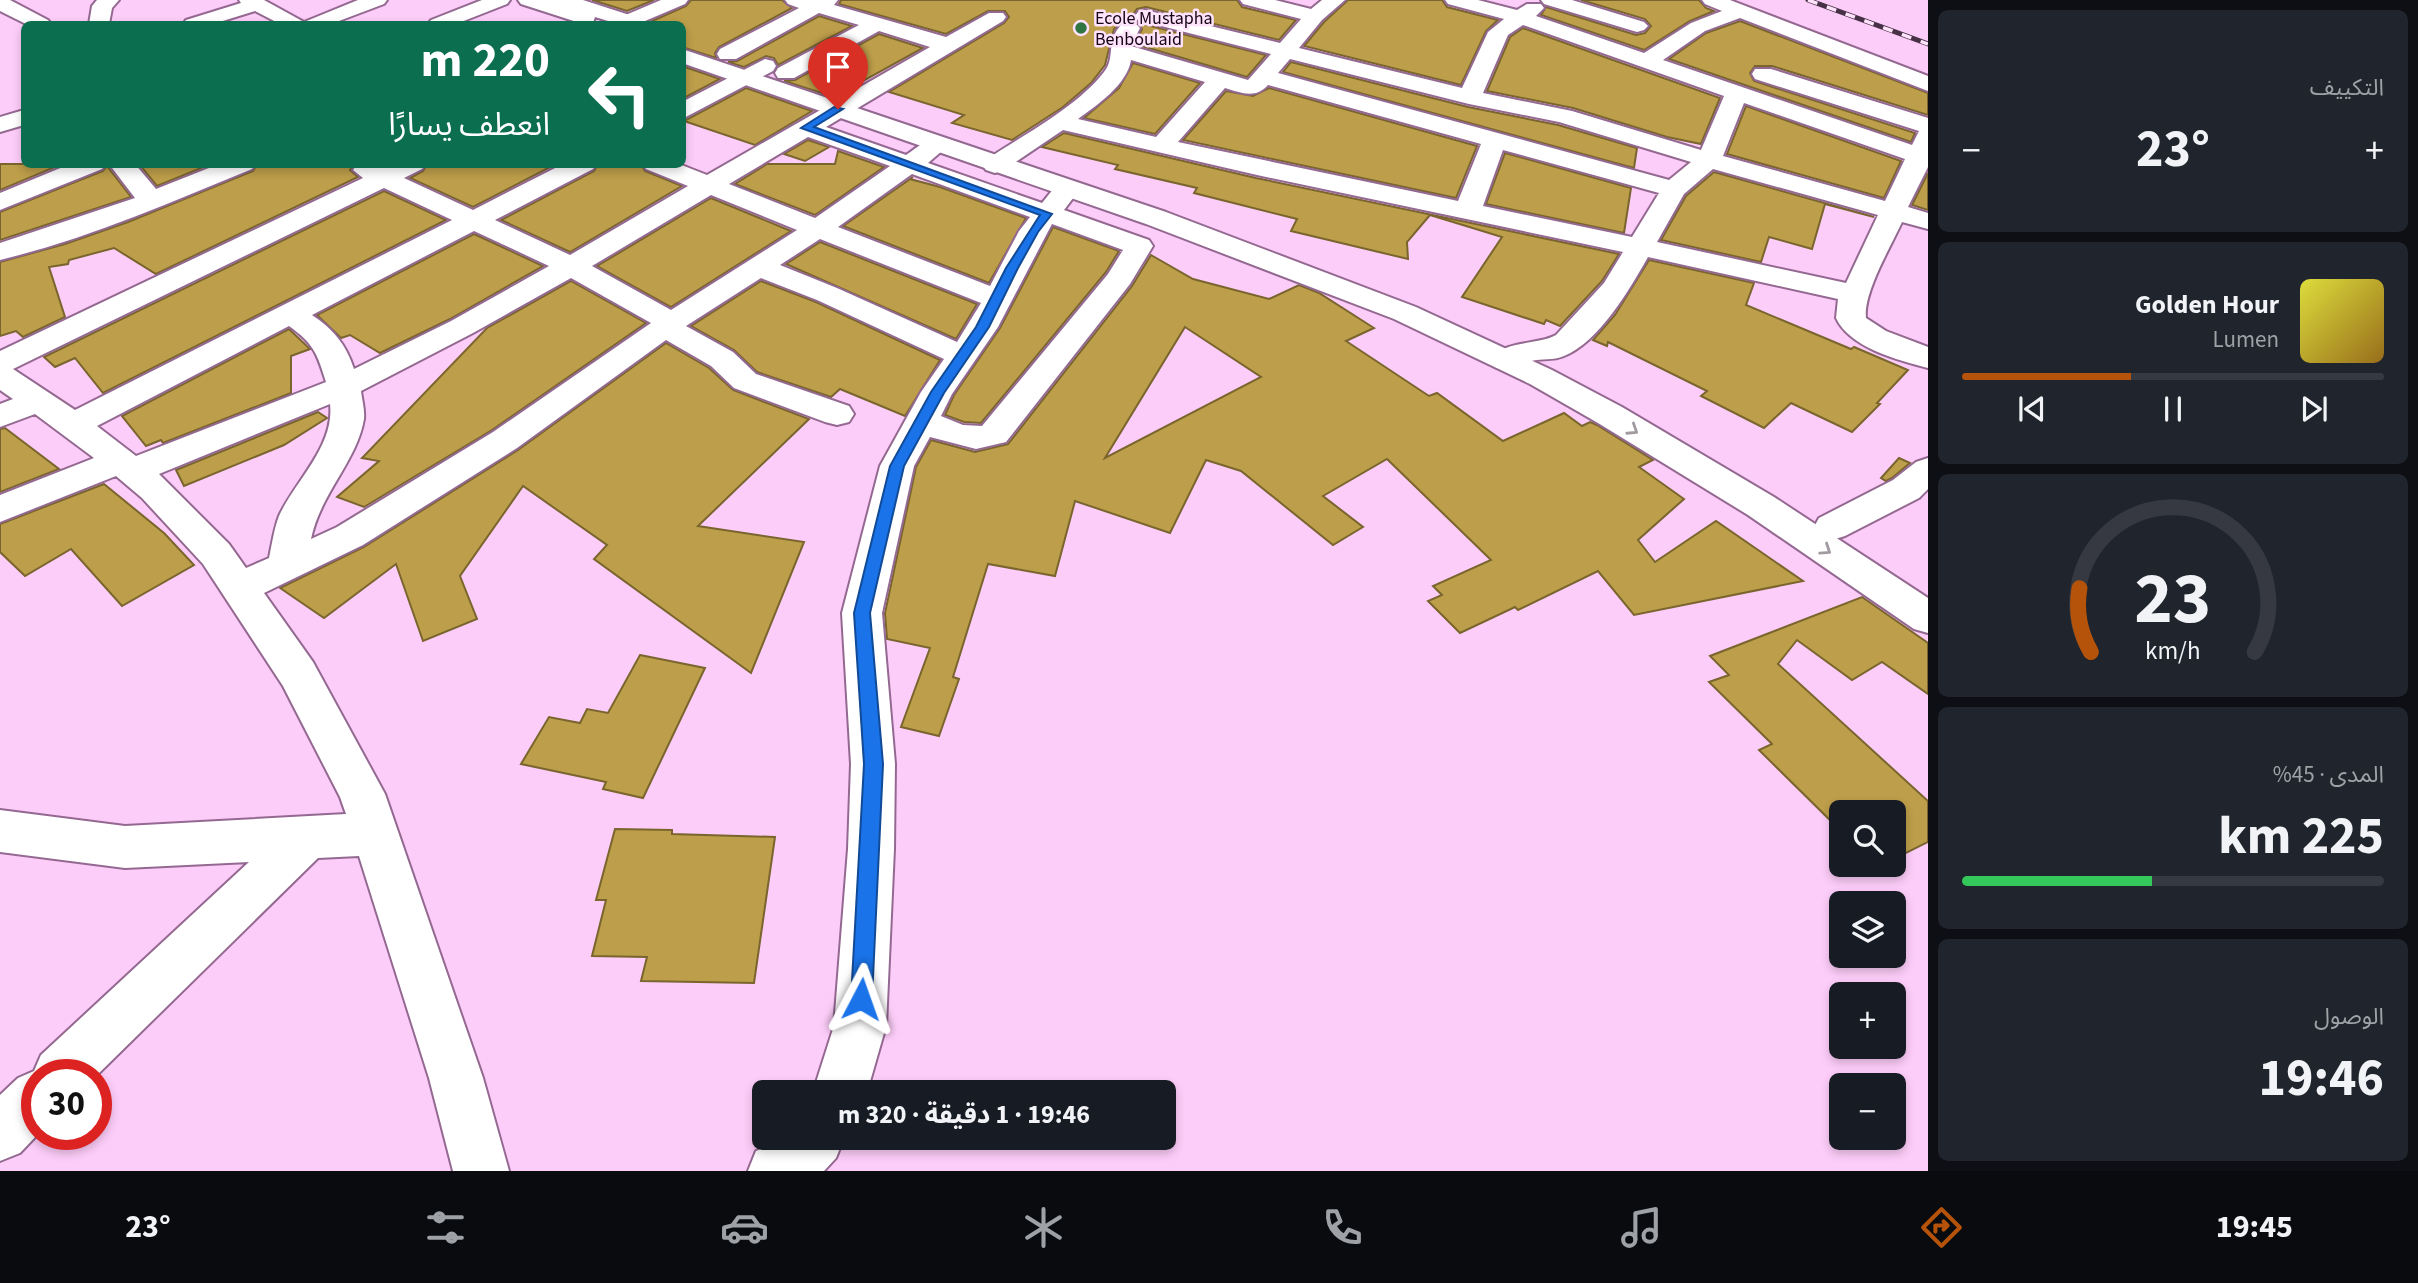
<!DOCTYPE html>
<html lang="ar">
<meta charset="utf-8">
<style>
:root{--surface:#171b24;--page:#20242c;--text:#f1f3f6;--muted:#9ea1a6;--line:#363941;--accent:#b45309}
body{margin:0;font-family:"Source Sans 3","Noto Sans Arabic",sans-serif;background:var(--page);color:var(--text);direction:rtl;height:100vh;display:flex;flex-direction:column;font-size:26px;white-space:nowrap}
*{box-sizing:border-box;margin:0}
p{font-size:23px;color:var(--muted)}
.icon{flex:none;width:38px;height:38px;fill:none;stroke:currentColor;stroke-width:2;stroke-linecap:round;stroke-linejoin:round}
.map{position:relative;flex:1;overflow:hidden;direction:ltr}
.details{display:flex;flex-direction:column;gap:10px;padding:10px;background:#0d0f14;width:490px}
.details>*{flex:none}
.banner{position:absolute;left:21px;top:21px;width:665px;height:147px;border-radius:10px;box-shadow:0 4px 10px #0003;direction:rtl;background:#0b6e4f;color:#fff;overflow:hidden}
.controls{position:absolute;left:1829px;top:800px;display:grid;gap:14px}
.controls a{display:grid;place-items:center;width:77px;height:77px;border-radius:10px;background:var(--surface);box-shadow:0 4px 10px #0003;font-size:35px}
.speed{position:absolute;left:21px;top:1059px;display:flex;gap:14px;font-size:35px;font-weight:700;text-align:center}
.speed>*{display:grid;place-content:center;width:91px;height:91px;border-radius:50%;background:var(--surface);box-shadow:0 4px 10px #0003;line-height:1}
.speed .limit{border:10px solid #d22;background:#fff;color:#111}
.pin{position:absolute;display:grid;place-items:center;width:60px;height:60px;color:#fff;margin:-72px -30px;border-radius:50% 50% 50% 0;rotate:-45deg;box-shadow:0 0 7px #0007}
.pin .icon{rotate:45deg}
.me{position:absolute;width:77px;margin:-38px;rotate:4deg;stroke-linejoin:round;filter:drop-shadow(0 0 5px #0008)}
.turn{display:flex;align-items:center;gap:24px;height:147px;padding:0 21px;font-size:32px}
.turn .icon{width:91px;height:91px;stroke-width:2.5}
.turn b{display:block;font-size:49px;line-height:60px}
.big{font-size:52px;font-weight:700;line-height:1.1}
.details .widget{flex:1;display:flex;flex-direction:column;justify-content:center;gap:10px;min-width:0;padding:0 24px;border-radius:10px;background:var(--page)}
.details .dial{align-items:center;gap:0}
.dial svg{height:182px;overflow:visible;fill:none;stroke:var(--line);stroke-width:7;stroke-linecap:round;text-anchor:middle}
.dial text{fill:var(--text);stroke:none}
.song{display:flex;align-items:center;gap:21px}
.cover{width:84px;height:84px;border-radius:10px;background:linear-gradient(135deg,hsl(60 70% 55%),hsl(40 70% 35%))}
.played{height:7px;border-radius:4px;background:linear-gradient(90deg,var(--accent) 40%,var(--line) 40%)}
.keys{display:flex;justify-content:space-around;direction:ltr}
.heat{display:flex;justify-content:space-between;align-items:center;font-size:38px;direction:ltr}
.charge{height:10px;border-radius:5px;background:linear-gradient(90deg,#34c759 45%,var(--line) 0)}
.trip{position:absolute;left:752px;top:1080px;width:424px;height:70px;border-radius:10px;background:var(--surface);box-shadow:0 4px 10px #0003;font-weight:700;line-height:70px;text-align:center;direction:rtl}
.menu{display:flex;height:112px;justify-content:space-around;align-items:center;background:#090b0e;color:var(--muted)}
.menu .icon{width:49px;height:49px}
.menu .current{color:var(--accent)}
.menu b{font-size:32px;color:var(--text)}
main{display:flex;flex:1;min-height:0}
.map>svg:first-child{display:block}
</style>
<main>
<section class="details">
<div class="widget"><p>التكييف</p>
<div class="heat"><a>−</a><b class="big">23°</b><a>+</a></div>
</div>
<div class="widget">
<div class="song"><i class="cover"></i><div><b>Golden Hour</b><p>Lumen</p></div></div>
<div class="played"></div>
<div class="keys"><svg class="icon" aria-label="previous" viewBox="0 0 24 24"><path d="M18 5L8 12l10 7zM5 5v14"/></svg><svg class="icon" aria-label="pause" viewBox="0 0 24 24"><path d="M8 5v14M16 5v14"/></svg><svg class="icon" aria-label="next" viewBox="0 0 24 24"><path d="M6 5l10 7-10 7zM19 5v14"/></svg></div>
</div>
<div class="widget dial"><svg viewBox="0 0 100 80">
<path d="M14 69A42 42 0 1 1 86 69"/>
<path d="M14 69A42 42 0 0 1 9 41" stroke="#b45309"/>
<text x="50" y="56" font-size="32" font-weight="700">23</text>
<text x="50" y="72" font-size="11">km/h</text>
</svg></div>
<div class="widget"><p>المدى · 45%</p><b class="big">225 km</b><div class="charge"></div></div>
<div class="widget"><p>الوصول</p><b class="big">19:46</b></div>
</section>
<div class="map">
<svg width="1928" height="1171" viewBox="0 0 1928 1171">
<rect width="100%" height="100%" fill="#fdcdf9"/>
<g fill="#bd9e4a" stroke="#79652d" stroke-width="2" fill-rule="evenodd">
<path d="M592,0h62l-27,11z"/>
<path d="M691,0h91l10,8 -73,39 -4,6 1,5 -34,-11v-23h-32v-2l36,-16z"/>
<path d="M841,0h396l5,7 54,13 -17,20 -133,-33 -9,2 -5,7 4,5h-14l-8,8 -9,36 -14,18 -28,24 -51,33 -60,-17 12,-8 -75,-23 115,-69 5,-6 -4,-6h-17l-42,23 -107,-30z"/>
<path d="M1348,0h94l5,7 51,13 -12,11 -25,54 -157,-39 20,-24z"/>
<path d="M1581,0h118l7,8 8,3 -24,10 -46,29 -103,-35 5,-8 90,28 9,-2 6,-7 -6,-7z"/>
<path d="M819,16l33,10 -74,39 -4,-7 -8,-2 -22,11 -16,-5 9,-1z"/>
<path d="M1740,21l188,72v22l-156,-49h-17l-5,7 4,8 161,52 -4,9 -242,-83 37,-26z"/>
<path d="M1139,23l127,32 -19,22 -112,-33 7,-15z"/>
<path d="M1523,28l197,70 -19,46 -34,-7 -94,-29 -86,-17 23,-54z"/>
<path d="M879,34l44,14 -89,49 -50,-16 11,-1z"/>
<path d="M1291,62l177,45 90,18 79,23 -3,20 -351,-96z"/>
<path d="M1133,63l67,20 -45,51 -71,-16 35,-30z"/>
<path d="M682,66l38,13 -38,20z"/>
<path d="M746,88l66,23 -57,34 -71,-24z"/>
<path d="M1269,88l208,58 -21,52 -273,-58 43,-49 27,5z"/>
<path d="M1746,106l155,55 -17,37 -157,-44z"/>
<path d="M1064,133l192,45 363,76 -17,27 -42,45 -14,-6 -2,4 -82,-27 40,-60 -72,-22 -23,27 1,17 -117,-28 6,-12 -103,-26 3,-5 -82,-19 3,-4 -76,-18z"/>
<path d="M808,140l21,7 -24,14 -21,-7z"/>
<path d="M838,151l46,16 -69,48 -80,-31 32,-20h68z"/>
<path d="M1505,153l126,35 -7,45 -138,-29z"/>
<path d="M0,164h62l-62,26z"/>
<path d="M139,164h72l-54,22z"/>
<path d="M257,164h97l-4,6 8,7 -202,97 -42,-26 -45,12 -1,4 -19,3 16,50 -42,20 -7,-6 -16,5v-74l65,-18 63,-22 125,-51z"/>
<path d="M427,164h129l-83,43 -63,-29 13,-7z"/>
<path d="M598,164h43l4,7 37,15 -112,66 -69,-32 93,-49z"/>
<path d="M107,166l24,31 -131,43v-28l103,-41z"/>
<path d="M1714,172l160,45 -49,-13 -13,45 -43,-12 -8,25 -100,-22 25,-44z"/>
<path d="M1928,173v37l-16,-5z"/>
<path d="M913,177l-3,2 30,8 86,31 -37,65 -146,-57z"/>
<path d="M384,191l62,29 -343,173 -28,-35 -20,9 -11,-10z"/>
<path d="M711,198l80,33 -120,76 -74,-41z"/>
<path d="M1053,227l66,24 -13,21 -125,151 -17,-1 -19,-7 9,-20 46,-67z"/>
<path d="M474,234l69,32 -93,53 -70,34 -30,-18 -9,3 -24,-23z"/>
<path d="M820,242l157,62 -21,35 -170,-75z"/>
<path d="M1151,255l42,24 76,20 30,-14 20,8 55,35 -28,13 83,55 8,-3 66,48 61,-28 18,13 8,-4 7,3 56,35 -14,7 45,32 -46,41 17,22 61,-41 87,60 -169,34 -36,-44 -80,39 -3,-3 -55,26 -32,-32 14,-6 -9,-9 58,-26 -104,-101 -64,37 40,31 -30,18 -92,-74 -35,-11 -36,73 -95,-32 -20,75 -67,-12 -35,113 6,2 -20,57 -38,-9 29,-79 -43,-9 -2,-26 31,-146 15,-27 44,12 33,-8 124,-158zM1185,327l76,50 -156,81z"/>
<path d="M1649,260l105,23 -8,22 105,44 3,-2 54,23 -31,33 3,1 -28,28 -61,-29 -27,25 -63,-32 6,-5 -99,-49 -1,4 -14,-6 22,-25z"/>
<path d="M571,281l75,42 -154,107 -128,77 -27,-10 42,-36 -17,-3 125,-130z"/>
<path d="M761,281l55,21 124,58 -35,56 -65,-27 -9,8 -74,-25 -23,-22 -43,-24z"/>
<path d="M289,329l21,20 -19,7v37l-128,50 -2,-3 -15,6 -24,-30z"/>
<path d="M666,343l43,25 24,22 76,29 -111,107 106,16 -53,131 -157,-114 13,-14 -84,-59 -63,90 17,43 -54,22 -27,-77 -72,54 -44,-30 84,-41 154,-97z"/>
<path d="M318,412l9,6 -43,27 -100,41 -8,-16z"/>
<path d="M5,428l54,41 -59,23v-63z"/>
<path d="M1899,458l11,5 -18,15 -6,3 -5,-3z"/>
<path d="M104,484l60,49 30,32 -72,41 -51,-57 -46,27 -25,-24v-28z"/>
<path d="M1862,597l66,46v51l-46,-32 -30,18 -55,-40 -19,24 150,137v41l-34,17v-47h-53v19l-82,-81 13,-6 -63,-62 20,-7 -19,-19z"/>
<path d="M640,655l65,13 -62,130 -40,-9 3,-7 -85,-18 28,-47 31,6 7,-14 21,4z"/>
<path d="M615,829l57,1v4l103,3 -21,146 -113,-2 6,-24 -55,-1 14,-56h-10z"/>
</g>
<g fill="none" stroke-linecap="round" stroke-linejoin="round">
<defs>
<g id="minor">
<path d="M0,0h10l38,20 3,4h-25l-26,-13z"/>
<path d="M97,0h22l-7,8 -3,16h-20l3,-18z"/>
<path d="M239,0h25l40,22 54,-22h29l-3,4 -53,20h-51l-25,-13 -42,13h-30l3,-4 55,-17z"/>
<path d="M482,0h28l-3,4 -51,20h-28l3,-4z"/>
<path d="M661,0h27l-3,4 -47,20h-18l-2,-3 3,-4z"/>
<path d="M785,0h53l-4,5 112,32 43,-24h14l3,4 -3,4 -177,106 80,28c13,-9 24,-20 41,-16l3,5 -22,19 114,40c11,-13 16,-24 34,-20l4,6 -16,21 85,30 4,6 -23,38 -124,158 -30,7 -46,-12 -16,29 -32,147 13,151 -1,85 -8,177 -19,66h-54l21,-66 14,-177 3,-85 -9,-151 38,-147 41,-74 23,-33 -127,-59 -56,-22 -75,48 47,26 23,22 93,32 5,8 -5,8 -12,3 -12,-3 -91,-34 -23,-22 -45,-26 -149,108 -154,97 -99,48 49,69 72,132 98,284 26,93h-56l-24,-93 -70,-222 -41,2 -222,218 -59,-2 1,60 -18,19 -20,8v-66l18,-17 16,-7 7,-16 208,-193 -124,6 -125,-16v-42l125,16 221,-12 -6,-17 -57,-111 -80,-122 -61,-66 -26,-22 -116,46v-27l94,-37 -59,-44 -35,13v-23l13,-5 -13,-9v-39l363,-173 -10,-8 4,-6h18l8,4 9,-4h33l-3,5 -18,9 69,32 90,-46h33l-3,5 -98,51 75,35 118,-69 -42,-17 -3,-5h36l28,11 223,-128 -51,-16 -85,47h-16l-3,-5 3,-5 81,-43 -40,-12 -83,46h-16l-3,-5 3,-5 79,-41 -11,-4zM808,137l82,29 -75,52 -86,-34zM912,174l118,43 -11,14 -29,55 -152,-59zM384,188l68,32 -377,190 -62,-41zM711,195l86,35 -126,80 -79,-44zM1052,224l71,26 -15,24 -126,152 -19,-1 -22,-9 11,-22 46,-67zM474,231l75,35 -98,55 -97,48c-8,-25 -21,-40 -42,-54zM820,239l161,64 -24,39 -120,-54 -57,-23zM571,278l80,45 -158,109 -156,95 -26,12c9,-45 46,-78 53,-120 1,-9 -2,-19 -3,-28l112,-58zM289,326c25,18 28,27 37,56l-190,74 -39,-30zM330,404c5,42 -35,77 -51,112 -5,13 -7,28 -10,42l-23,10 -17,-24 -70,-70z"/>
<path d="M1240,0h35l36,9 11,-9h23l-23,20 -23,28 163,40 26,-56 16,-13 -56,-15 -3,-4h33l39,10 10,-6h14l3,4 -8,8 108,37 47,-30 31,-12 -17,-7 -3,-4h28l198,76v15l-188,-73 -35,13 -42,29 249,85 7,-14 -164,-52 -3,-5 3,-5h16l157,49v49l-20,40 20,6v16l-26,-7c-11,24 -39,71 -36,96l20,13 42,16v21c-30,-8 -78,-20 -92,-50l2,-19 -190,-42c-18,32 -49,85 -84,99 -11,5 -22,2 -33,5 -14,4 -21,10 -36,6l-5,-7c15,-21 46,-14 66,-25l48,-52 19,-31 -366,-77 -194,-45 -59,40 -9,3 -9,-3 -4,-5 4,-5c37,-25 90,-52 118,-88 12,-14 1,-31 18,-48h14l4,4 -9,18 117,34 23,-26 -133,-34 -3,-4 3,-4 7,-2 135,33 21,-24 -58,-15zM1523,25l201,71 -23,54 -129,-39 -89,-18 25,-58zM1290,59l179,45 90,18 132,40 -22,18 -391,-107zM1131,60l74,22 -49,55 -78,-18c19,-14 49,-34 53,-59zM1268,85l213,59 -23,57 -280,-59 47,-54c16,5 31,11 43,-3zM1744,103l161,56 -20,42 -162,-45zM1503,150l156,43 -27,44 -149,-31zM1713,169l165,46 -32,68 -189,-41 27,-48z"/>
<path d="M1541,0h31l72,22 4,4 -4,4 -7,2 -93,-28z"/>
<path d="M765,59l8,2 3,5 -3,5 -91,48v-17z"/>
<path d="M24,110v15l-24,7v-15z"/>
<path d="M70,164h35l-3,5 -102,41v-17z"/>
<path d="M109,164h26l21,25 63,-25h36l-3,5c-83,34 -165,70 -252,91v-17l135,-45z"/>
<path d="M1928,458v31l-9,9 -74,38 -13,4 -13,-4 -5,-9 5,-9 74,-38 23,-18z"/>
<path d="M779,1138h65l-8,20 -12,13h-76l8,-20 17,-7z"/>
</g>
<g id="major">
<path d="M518,0h65l62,20 3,4h-30l-23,-7 -2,6 -10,1 -62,-20z"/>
<path d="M682,49l484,163 250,95 136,63 70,37 152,90 154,101v35l-14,-4 -166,-114 -150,-92 -68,-39 -136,-65 -248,-95 -464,-161z"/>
</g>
</defs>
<use href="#minor" stroke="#946991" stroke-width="4"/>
<use href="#major" stroke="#946991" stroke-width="4"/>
<use href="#minor" fill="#fff" fill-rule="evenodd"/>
<use href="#major" fill="#fff" fill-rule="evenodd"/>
<defs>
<path id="rail" d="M1808,0l120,44"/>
</defs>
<use href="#rail" stroke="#473146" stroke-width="5"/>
<use href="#rail" stroke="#ffe2fc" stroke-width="3.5" stroke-dasharray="10" stroke-linecap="butt"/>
</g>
<defs><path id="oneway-chevron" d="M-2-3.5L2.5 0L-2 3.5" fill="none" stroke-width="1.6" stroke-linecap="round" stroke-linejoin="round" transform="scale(1.75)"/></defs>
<g stroke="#a19ba1">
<use href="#oneway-chevron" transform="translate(1633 430) rotate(33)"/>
<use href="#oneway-chevron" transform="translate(1826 550) rotate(34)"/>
</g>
<path fill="#1a73e8" stroke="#114b97" stroke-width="2" d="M834,107l9,2 -29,18 238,87 -14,18 -20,36 -29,59 -45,66 -40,73 -34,147 13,151 -11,235 -3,8 -8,3 -7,-3 -3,-8 13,-235 -10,-151 36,-147 41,-74 45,-65 30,-59 34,-53 -239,-87z"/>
<circle fill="#307642" stroke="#ffe2fc" stroke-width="2.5" cx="1081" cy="28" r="7"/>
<g text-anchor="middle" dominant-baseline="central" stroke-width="5" stroke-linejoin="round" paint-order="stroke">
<g font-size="18" fill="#140514" stroke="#ffe2fc" text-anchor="start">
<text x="1095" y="18">Ecole Mustapha<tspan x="1095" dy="21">Benboulaid</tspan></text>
</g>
</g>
</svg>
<div class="controls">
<a><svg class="icon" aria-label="search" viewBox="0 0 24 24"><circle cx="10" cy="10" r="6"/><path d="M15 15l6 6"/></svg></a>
<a><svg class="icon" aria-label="layers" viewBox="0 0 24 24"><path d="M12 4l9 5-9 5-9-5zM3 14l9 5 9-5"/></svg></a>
<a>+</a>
<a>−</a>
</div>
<div class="speed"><div class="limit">30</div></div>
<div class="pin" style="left:838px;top:109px;background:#d93025"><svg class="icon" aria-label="arrive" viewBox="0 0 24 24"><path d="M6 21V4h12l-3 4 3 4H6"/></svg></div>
<svg class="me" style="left:861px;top:999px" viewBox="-20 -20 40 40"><path d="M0-17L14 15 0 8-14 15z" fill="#1a73e8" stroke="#fff" stroke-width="4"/></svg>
<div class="trip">19:46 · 1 دقيقة · 320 m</div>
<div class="banner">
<div class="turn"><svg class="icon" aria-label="left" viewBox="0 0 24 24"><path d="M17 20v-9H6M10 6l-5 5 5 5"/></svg><div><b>220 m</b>انعطف يسارًا</div></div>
</div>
</div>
</main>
<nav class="menu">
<b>19:45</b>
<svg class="icon current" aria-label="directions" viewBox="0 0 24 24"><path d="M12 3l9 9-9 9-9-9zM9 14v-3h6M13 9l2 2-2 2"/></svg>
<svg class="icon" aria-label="music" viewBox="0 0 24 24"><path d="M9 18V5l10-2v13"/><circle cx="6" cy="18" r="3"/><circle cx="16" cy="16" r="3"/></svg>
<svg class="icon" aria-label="phone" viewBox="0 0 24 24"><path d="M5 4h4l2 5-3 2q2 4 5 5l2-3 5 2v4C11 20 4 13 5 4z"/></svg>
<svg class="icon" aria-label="climate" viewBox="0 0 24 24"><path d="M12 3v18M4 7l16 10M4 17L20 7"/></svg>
<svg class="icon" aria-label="car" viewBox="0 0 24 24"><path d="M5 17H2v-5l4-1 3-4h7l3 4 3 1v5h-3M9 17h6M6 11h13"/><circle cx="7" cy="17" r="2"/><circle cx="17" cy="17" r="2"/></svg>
<svg class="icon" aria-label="filters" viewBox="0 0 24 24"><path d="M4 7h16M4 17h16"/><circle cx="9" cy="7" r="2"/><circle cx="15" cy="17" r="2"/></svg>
<b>23°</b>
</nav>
